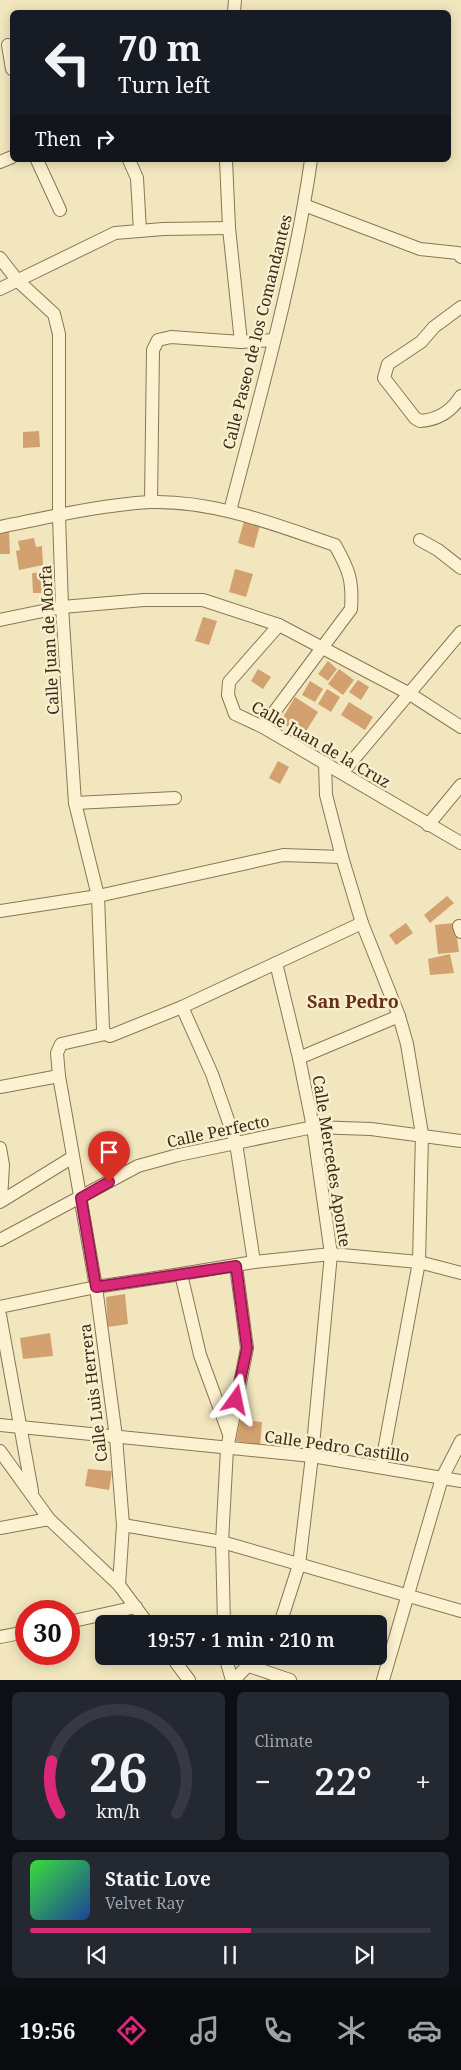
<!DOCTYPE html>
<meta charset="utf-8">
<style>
:root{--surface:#171b24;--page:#242831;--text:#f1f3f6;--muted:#9ea1a6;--line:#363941;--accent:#db2777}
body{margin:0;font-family:"Noto Serif",serif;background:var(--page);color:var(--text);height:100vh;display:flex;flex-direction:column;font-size:19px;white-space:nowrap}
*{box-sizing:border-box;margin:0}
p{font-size:16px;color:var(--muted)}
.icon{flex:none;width:28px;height:28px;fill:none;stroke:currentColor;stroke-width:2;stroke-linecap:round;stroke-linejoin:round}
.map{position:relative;height:1680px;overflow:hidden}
.drawer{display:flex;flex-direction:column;gap:12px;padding:12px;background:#0d0f14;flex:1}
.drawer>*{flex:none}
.banner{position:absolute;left:10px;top:10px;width:441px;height:152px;border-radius:8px;box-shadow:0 2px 12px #0003;background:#171b24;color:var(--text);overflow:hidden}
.speed{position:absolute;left:15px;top:1600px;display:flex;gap:10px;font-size:25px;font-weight:700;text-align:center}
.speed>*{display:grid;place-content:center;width:65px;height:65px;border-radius:50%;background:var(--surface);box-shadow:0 2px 12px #0003;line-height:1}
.speed .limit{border:8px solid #d22;background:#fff;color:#111}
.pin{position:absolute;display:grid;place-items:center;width:42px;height:42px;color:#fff;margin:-51px -21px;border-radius:50% 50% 50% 0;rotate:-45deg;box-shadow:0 0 5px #0007}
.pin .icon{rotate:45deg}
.me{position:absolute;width:55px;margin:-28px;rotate:12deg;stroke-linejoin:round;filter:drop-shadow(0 0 4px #0008)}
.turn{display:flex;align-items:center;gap:18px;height:105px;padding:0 25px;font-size:22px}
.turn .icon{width:65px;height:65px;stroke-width:2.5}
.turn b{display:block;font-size:35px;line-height:42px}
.then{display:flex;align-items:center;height:48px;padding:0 25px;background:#0003;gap:10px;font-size:19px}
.big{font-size:38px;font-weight:600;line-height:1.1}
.drawer .tile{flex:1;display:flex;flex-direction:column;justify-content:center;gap:8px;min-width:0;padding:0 18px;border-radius:8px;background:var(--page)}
.drawer .dial{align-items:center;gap:0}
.dial svg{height:130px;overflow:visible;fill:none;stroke:var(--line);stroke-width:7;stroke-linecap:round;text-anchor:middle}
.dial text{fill:var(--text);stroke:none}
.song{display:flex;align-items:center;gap:15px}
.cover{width:60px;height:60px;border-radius:8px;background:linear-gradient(135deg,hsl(120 70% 55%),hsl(220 70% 35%))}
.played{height:5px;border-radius:2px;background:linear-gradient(90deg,var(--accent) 55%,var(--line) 55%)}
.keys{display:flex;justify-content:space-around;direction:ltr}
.heat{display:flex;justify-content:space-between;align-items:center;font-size:28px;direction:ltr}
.drawer .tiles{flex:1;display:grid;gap:12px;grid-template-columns:1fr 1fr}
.tile:last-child{grid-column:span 2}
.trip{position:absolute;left:95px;top:1615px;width:292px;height:50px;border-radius:8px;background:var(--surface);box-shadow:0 2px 12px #0003;font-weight:600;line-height:50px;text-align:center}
.tab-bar{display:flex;height:80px;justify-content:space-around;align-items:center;background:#090b0e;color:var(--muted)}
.tab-bar .icon{width:35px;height:35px}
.tab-bar .selected{color:var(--accent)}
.tab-bar b{font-size:22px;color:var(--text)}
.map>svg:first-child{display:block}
</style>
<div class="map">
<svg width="461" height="1680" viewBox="0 0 461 1680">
<rect width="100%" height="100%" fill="#f1e6bd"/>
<g fill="#d3a06f">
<path d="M39,431l1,16 -17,1v-16z"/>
<path d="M244,521l16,4 -6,23 -16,-5z"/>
<path d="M0,532h9l1,22h-10z"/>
<path d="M34,538l2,9 6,-1 1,19 -24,5 -3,-19 4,-1 -2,-9z"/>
<path d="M235,569l18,5 -7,23 -17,-5z"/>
<path d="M50,572v21h-17l-1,-20z"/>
<path d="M203,617l14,4 -8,24 -14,-4z"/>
<path d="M328,661l9,8 -9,12 -10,-7z"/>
<path d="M258,669l13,8 -8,12 -12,-8z"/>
<path d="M339,669l15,11 -11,15 -15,-11z"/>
<path d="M358,680l11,7 -8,13 -12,-8z"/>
<path d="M310,681l13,8 -8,13 -13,-7z"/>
<path d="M327,689l13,8 -9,15 -13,-8z"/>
<path d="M295,697l23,15 -15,24 -23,-14z"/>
<path d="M349,702l24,15 -8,13 -24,-15z"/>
<path d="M278,761l11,6 -9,17 -11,-6z"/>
<path d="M447,896l7,7 -24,20 -6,-8z"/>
<path d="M406,923l7,10 -17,12 -7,-10z"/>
<path d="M455,923l4,29 -21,2 -3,-29z"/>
<path d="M450,954l4,19 -24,2 -2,-16z"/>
<path d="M125,1294l3,30 -20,3 -2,-30z"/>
<path d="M50,1333l3,23 -30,3 -3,-21z"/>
<path d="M240,1420l22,2 -2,23 -24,-4z"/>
<path d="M88,1469l24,2 -3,19 -24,-4z"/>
</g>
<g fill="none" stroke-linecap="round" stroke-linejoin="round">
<defs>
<g id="minor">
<path d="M234,12l1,-12"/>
<path d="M8,45l4,24"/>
<path d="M37,160l23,50"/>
<path d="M129,160l8,18 3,53"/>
<path d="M226,160l3,68 12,114"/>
<path d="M0,162l12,-5"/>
<path d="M304,205l116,44 38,4 3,4"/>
<path d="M0,258l17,22 37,34 5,20v182l3,91 13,196 23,93 5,133 2,5 5,2 72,-29 180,-84"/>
<path d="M0,289l115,-56 48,-4 66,-1"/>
<path d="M461,307l-27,20 -13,15 -33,22 -4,14 31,40 5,3c18,-1 31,-9 41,-25"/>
<path d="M151,502l2,-152 5,-10 13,-3 70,5 33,-2"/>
<path d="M230,511c30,-116 64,-232 81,-351"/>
<path d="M0,527c50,-10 100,-22 150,-25 64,-2 126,23 185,43 14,25 18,35 16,64l-88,118"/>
<path d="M420,540l18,10 23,18"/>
<path d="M0,620l62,-13 82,-7h59l76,25 131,69 51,33"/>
<path d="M279,625l-50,57 -1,13 7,19 28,13 198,116"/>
<path d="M325,763l1,32 16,62 20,66 37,93 8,28 15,90 -3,128 -38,205"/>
<path d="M342,773l119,-141"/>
<path d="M75,803l100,-5"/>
<path d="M428,825l33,-40"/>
<path d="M0,911l98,-15 185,-41 59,2"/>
<path d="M459,926l2,6"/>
<path d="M276,963l23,95 14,69 18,127 -19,202 -13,109 -19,59"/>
<path d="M182,1007l30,67 24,69 18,119"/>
<path d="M105,1034l-44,10 -4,9 2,23 37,211 20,150 7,88 -4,60"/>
<path d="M299,1058l100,-42"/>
<path d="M0,1087l59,-11"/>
<path d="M0,1148l3,17 -2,35"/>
<path d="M0,1202l73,-45"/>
<path d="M0,1240l138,-74 40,-11 135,-28 58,2 90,12"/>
<path d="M181,1274l19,81 29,79"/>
<path d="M0,1307l96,-20 85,-13 73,-12 77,-8 88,8 42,11"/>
<path d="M0,1315l32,176"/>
<path d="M0,1425l312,31 149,25"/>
<path d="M0,1451l49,68 70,66 29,39"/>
<path d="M123,1525l99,17 239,69"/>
<path d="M0,1528l49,-9"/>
<path d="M69,1622l67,-15"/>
<path d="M224,1624l-2,-82 5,-93 20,-101 -11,-82"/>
<path d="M0,1637l26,-5"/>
<path d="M171,1656l18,24"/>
<path d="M225,1656l7,24"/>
<path d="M249,1666l41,14"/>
<path d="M234,1680l23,-24"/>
<path d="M383,1680l59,-202 19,-37"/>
</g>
</defs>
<use href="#minor" stroke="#8b7655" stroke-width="14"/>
<use href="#minor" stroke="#fcf2d1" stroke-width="12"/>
</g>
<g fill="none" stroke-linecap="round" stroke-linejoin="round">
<defs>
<path id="route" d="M109,1182l-28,16 15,89 140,-21 11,82 -11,52"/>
</defs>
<use href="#route" stroke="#8e194d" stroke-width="12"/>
<use href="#route" stroke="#db2777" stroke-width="9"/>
</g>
<g text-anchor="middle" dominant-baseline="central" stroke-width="5" stroke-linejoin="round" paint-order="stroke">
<g font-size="16" fill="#392b1b" stroke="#f8efcd">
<text transform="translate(257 332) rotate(-76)">Calle Paseo de los Comandantes</text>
<text transform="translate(49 640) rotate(-93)">Calle Juan de Morfa</text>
<text transform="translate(321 744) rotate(30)">Calle Juan de la Cruz</text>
<text transform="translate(218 1131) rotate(-12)">Calle Perfecto</text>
<text transform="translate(332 1161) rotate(81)">Calle Mercedes Aponte</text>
<text transform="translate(93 1393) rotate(-97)">Calle Luis Herrera</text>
<text transform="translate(337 1446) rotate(8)">Calle Pedro Castillo</text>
</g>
<g font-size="18" font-weight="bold" fill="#692e16" stroke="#f8efcd">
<text x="353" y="1001">San Pedro</text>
</g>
</g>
</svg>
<div class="speed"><div class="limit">30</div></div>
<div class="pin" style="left:109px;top:1182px;background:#d93025"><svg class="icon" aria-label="arrive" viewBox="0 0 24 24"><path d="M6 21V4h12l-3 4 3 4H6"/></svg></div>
<svg class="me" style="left:236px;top:1400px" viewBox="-20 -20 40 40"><path d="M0-17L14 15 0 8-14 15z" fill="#db2777" stroke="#fff" stroke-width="4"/></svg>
<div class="trip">19:57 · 1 min · 210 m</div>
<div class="banner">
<div class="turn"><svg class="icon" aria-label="left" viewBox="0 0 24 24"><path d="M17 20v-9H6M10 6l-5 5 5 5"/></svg><div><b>70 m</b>Turn left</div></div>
<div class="then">Then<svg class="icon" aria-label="right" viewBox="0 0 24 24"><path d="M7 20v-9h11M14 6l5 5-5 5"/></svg></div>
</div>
</div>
<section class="drawer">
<div class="tiles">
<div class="tile dial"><svg viewBox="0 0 100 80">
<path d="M14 69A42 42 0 1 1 86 69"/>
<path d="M14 69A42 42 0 0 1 9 37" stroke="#db2777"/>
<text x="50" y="56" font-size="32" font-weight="700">26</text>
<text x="50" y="72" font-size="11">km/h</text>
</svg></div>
<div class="tile"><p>Climate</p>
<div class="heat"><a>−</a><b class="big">22°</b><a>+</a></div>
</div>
<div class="tile">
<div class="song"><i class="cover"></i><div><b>Static Love</b><p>Velvet Ray</p></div></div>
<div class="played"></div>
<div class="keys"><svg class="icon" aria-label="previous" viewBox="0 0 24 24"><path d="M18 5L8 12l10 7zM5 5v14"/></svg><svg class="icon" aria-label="pause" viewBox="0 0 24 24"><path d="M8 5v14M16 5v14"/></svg><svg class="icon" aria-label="next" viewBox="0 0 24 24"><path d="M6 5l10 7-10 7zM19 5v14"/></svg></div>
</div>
</div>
</section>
<nav class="tab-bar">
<b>19:56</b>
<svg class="icon selected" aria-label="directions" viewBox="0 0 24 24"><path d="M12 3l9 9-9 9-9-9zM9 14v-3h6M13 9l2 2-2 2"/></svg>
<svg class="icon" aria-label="music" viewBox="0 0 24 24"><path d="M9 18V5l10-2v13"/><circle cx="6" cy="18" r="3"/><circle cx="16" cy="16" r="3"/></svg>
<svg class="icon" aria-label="phone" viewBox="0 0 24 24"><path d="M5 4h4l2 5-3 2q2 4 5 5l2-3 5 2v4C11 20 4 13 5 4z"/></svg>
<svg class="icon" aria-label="climate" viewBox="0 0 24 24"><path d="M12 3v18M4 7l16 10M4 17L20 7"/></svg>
<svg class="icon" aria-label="car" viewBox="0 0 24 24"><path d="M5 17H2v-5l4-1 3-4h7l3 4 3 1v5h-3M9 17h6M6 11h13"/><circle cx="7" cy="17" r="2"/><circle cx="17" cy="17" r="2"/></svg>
</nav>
